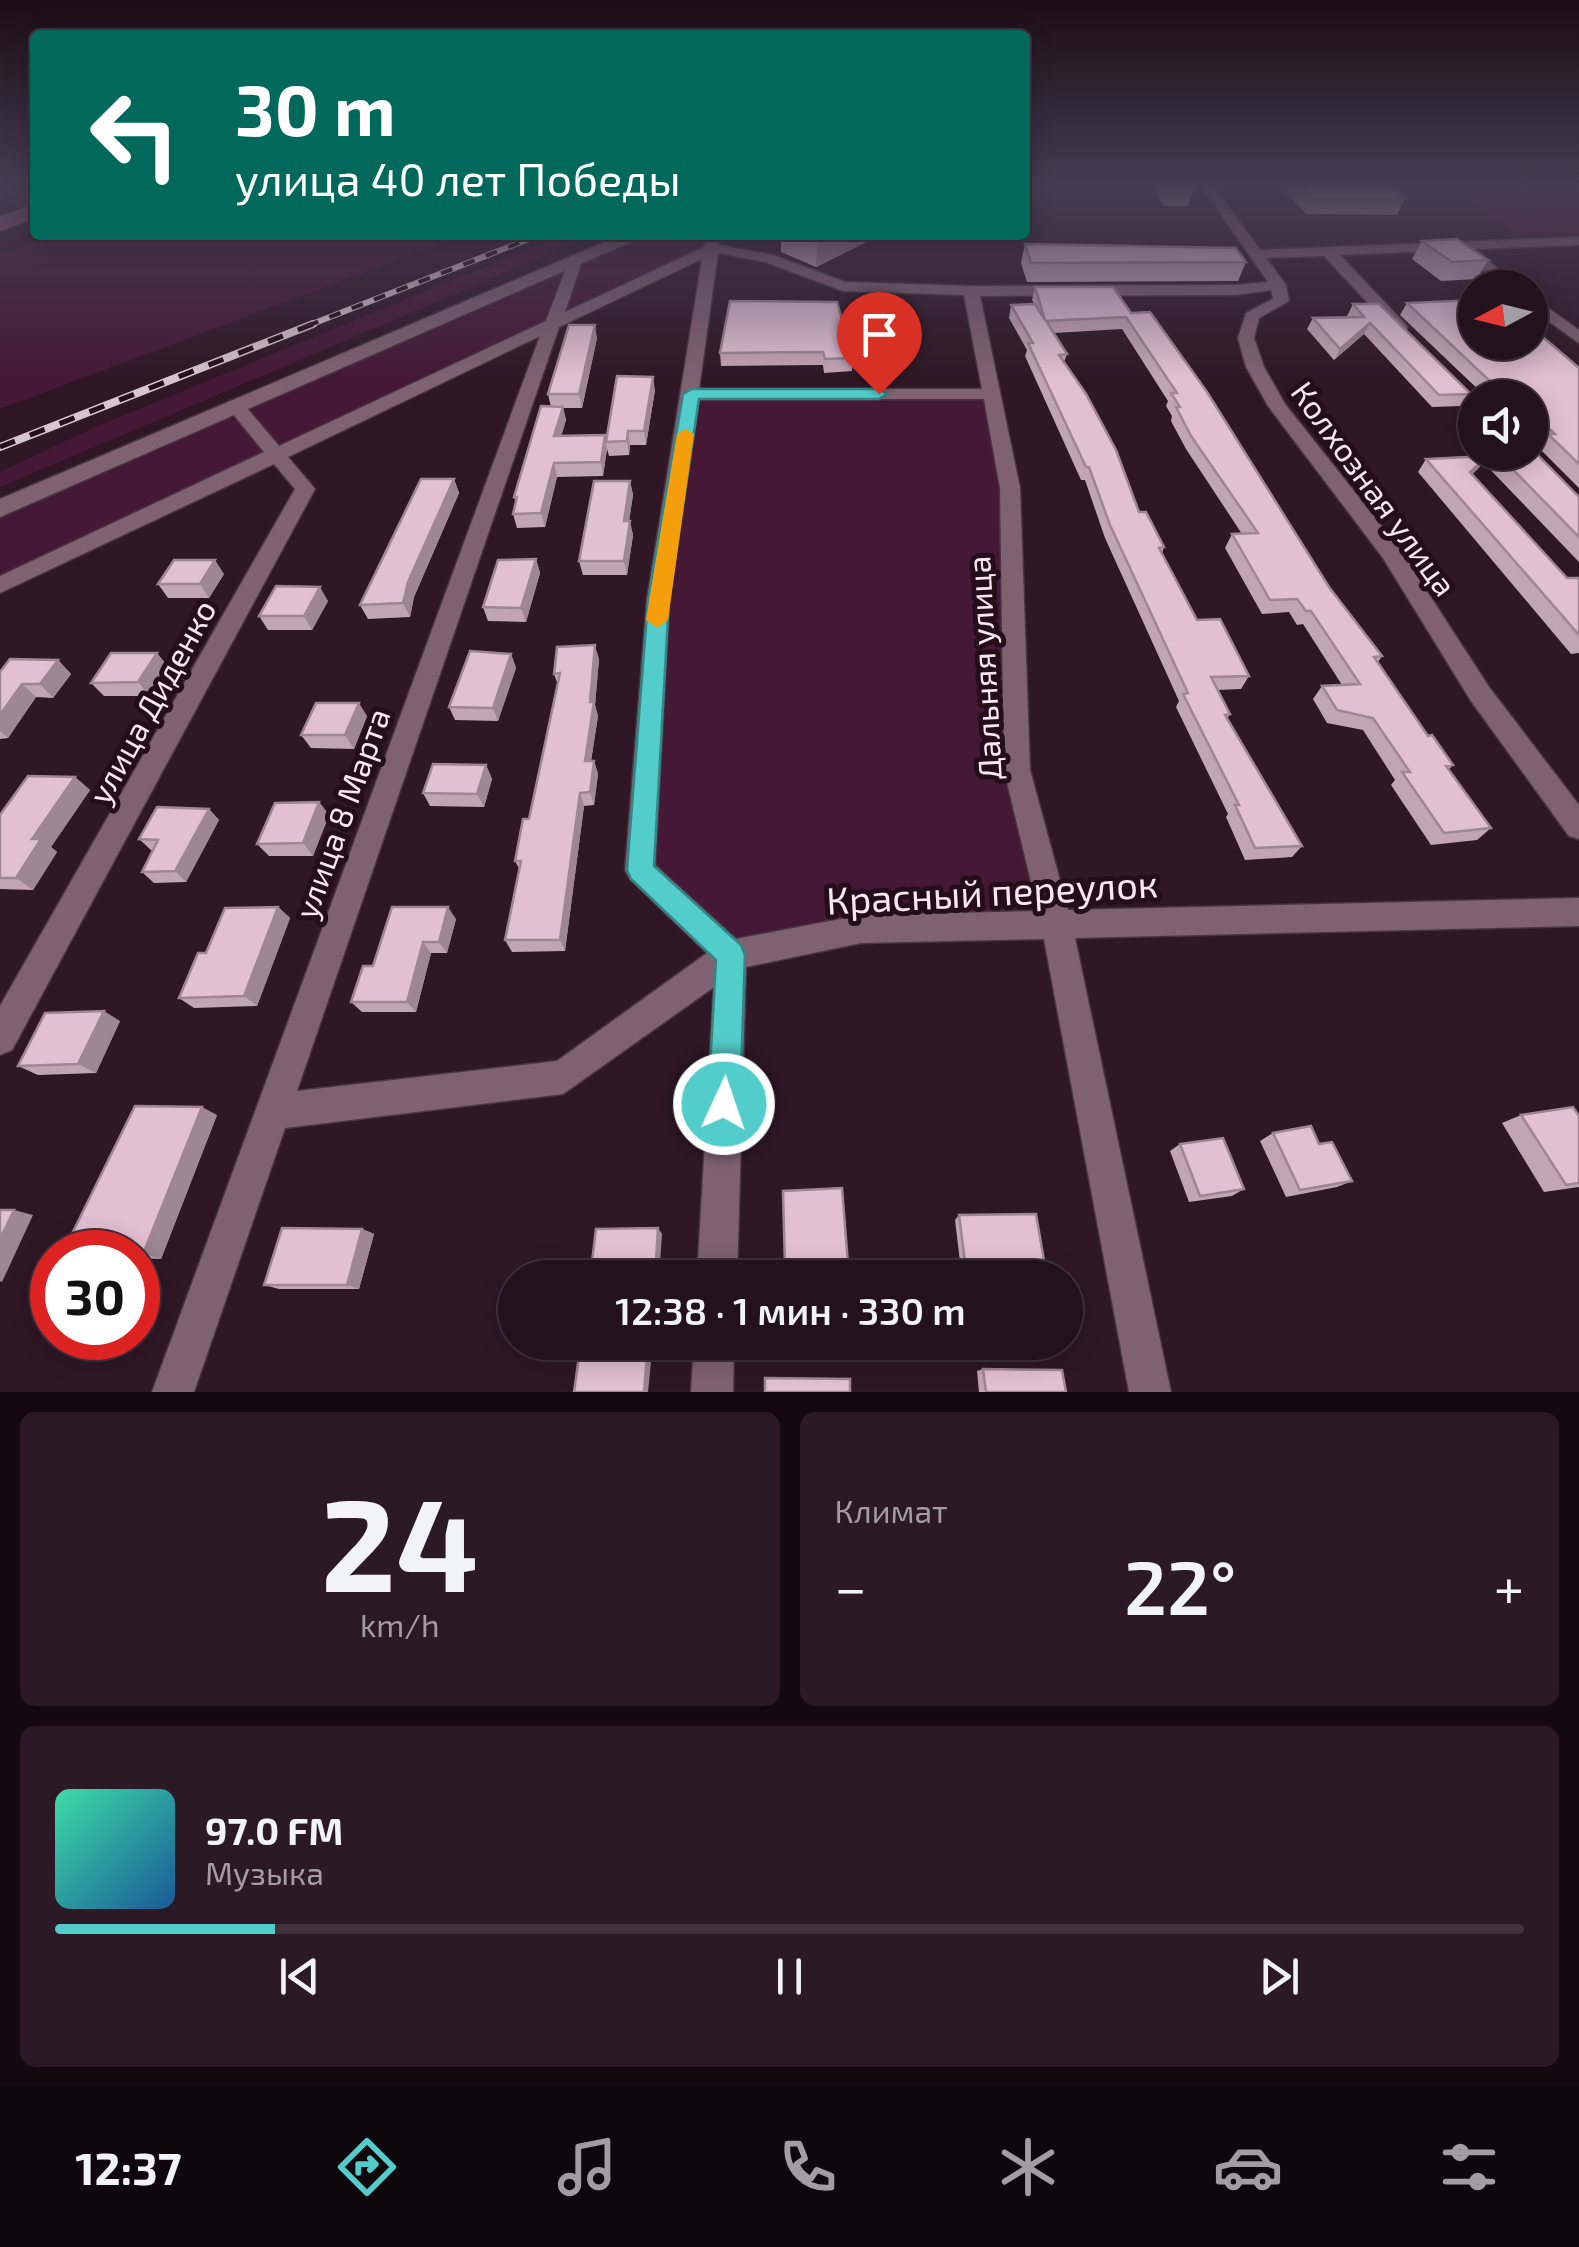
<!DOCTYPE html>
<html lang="ru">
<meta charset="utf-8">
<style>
:root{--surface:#23111c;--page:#2b1a25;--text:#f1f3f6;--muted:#a39da3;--line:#40313b;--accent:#53cdcb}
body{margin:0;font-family:"Exo 2",sans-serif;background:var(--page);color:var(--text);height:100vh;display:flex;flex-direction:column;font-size:38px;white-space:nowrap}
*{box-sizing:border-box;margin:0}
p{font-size:32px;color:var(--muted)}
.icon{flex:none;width:55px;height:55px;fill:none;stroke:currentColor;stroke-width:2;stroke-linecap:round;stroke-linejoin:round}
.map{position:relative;height:1392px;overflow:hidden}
.drawer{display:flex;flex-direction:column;gap:20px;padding:20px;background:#13090f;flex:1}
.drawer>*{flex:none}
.hud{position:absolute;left:30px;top:30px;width:1000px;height:210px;border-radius:10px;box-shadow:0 5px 25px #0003,0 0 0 2px var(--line);background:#00695c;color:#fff;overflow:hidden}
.needle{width:65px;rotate:263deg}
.controls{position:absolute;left:1458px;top:270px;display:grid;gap:20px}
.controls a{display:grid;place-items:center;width:90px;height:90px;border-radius:50%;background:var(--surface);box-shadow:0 5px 25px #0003,0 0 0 2px var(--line);font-size:50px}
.speed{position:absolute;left:30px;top:1230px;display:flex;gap:20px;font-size:50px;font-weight:700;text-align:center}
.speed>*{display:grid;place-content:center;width:130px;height:130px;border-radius:50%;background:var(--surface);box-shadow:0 5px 25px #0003,0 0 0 2px var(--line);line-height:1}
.speed .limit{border:15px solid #d22;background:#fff;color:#111}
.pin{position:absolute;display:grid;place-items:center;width:85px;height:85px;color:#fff;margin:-102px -42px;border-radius:50% 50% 50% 0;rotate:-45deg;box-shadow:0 0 10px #0007}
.pin .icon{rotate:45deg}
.me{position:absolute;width:110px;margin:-55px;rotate:3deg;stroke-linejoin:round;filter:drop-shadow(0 0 8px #0008)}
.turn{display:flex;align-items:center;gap:35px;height:210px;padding:0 40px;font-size:45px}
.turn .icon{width:130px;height:130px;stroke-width:2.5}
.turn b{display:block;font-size:70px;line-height:85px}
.big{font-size:75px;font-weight:600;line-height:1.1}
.drawer .widget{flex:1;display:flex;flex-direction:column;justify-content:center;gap:15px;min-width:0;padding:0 35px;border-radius:15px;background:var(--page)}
.drawer .dial{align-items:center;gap:0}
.dial b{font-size:130px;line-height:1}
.song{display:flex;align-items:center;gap:30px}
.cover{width:120px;height:120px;border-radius:15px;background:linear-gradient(135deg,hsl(160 70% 55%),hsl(210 70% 35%))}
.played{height:10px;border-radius:5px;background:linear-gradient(90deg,var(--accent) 15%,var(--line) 15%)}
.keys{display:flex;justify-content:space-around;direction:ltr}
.heat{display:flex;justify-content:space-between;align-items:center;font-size:55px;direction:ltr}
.drawer .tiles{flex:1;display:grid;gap:20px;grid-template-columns:1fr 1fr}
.widget:last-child{grid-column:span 2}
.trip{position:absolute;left:498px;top:1260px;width:585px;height:100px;border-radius:50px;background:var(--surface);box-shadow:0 5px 25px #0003,0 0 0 2px var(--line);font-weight:600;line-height:100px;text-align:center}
.tab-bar{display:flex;height:160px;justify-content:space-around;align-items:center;background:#0e070b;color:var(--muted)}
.tab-bar .icon{width:70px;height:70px}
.tab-bar .current{color:var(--accent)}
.tab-bar b{font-size:45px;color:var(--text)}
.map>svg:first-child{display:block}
</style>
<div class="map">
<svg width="1579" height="1392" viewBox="0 0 1579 1392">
<rect width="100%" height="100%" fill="#2f1726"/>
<g fill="#451936">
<path d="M1452,184h127v49l-60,3z"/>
<path d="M48,235h416l-464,174v-154z"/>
<path d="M562,235h33l-595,252v-15l93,-44z"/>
<path d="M638,235h75l1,13 -714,337v-76z"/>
<path d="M691,394h301l18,94 7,282 40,155 -326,30 -91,-85 18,-270z"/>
</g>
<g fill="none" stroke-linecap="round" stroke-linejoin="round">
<defs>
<g id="minor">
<path d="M1200,184h12l48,66 319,-13v8l-104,4 46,39h-17l-46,-38 -118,5 66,70 2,3 -8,5 -6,-2 -70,-75 -58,2 20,27 3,16 -30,17 -5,20 10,29 21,37 114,144 90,139 90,118v34l-10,-3 -98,-135 -88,-143 -115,-152 -22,-39 -8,-29 8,-25 27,-14 -2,-9 -35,5 -256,1 40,192 10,282 38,140 511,-12v28l-504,12 96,454h-42l-85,-453 -183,4 -115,24 -9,311h-40l17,-291 -151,107 -278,34 -91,264h-42l388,-1056 -252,121 27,32 -303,561 -12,5v-49l295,-517 -21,-25 -274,129v-17l264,-124 -35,-43v-8h12l38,45 267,-125 25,-66 12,3 -18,54 139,-65 3,-12h12v10l54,10 72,27 126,4 265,-1 32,-3zM718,253l47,9 78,29 121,4 18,94h-283zM702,259l-55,341 -22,270 5,9 77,74 -150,108 -260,30 262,-764zM697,399h287l16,89 4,282 34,141 -177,4 -125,24 -81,-74 14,-265z"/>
<path d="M1530,295l49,35v13l-49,-35z"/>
<path d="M694,1342h40l-1,50h-42z"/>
</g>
<path id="tertiary" d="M621,235h26l-647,282v-18z"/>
<path id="primary" d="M35,204v14l-35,13v-15z"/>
</defs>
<use href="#minor" stroke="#483541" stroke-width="3"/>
<use href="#tertiary" stroke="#483541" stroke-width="3"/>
<use href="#primary" stroke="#483541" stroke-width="2"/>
<use href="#minor" fill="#7f6172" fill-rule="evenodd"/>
<use href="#tertiary" fill="#7f6172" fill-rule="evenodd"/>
<use href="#primary" fill="#a55a89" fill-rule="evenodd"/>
<defs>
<path id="rail-far1" d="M307,326l232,-91"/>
<path id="rail" d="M0,447l313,-123"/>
</defs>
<use href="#rail-far1" stroke="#d7c4ce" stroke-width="6"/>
<use href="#rail" stroke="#d7c4ce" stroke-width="8"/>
<use href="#rail-far1" stroke="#250e1c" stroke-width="4" stroke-dasharray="12" stroke-linecap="butt"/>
<use href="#rail" stroke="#250e1c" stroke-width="5" stroke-dasharray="16" stroke-linecap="butt"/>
</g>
<g fill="#c2a5b5">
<path d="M1150,184h40l4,4 -6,18h-24z"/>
<path d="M1278,184h111l16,14 -8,17 -91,-1z"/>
<path d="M781,235h99l-64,32 -35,-15z"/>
<path d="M1422,241l66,19 -11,19 -36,2 -29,-22z"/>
<path d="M1025,244l221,18 -8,19 -211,1 -6,-19z"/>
<path d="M1035,287h78l216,300 53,69 -4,6 50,74 25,29 -5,5 43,58 -14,12 -46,5 -40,-60 4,-5 -32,-50 -36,-7 -14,-24 9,-13 20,-1 -39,-61 -6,1 -8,-13 -27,2 -37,-66 7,-14h10l-56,-85 -15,-28 1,-5 -6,-10 2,-5 -46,-72 -68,4 13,21 -3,8 75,150 25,35 -2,6 35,67 52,56 -8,13 -24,1 13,24 -3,5 75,127 -10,11 -47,3 -19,-43 2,-3 -52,-107 3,-6 -74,-163 -20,-58h-4l-56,-124 2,-6 -18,-32 2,-13 23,-1 -2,-4z"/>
<path d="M730,301l123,57 -1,13 -28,2 -1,-8 -102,1 -1,-13z"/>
<path d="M1407,303l172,65v120l-41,-41 3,-4 -11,-11v-34h-48l2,-3 -84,-80z"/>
<path d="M1353,304l118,90 -8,12 -31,1 -68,-73 -30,26 -27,-31 6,-11 35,-1 -1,-1z"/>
<path d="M597,338l-15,70h-19l3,12 -5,16 44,-1 1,7 49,-52 -9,55h-16l-1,10 -20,1 -2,-7 -4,27 -46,1 -12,50 -28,1 -4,-14 3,-11 -2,-6 37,-90 -3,-13z"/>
<path d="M1476,452h54l49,45v65l-96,-100 -11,13 95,103h12v75l-8,1 -153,-182 8,-13 52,-3z"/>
<path d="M454,479l5,14 -45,104 -4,20 -42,2 -8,-14z"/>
<path d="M630,481l3,14 -4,26 4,14 -6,40h-44l-4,-14z"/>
<path d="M536,559l4,14 -14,49 -38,-1 -5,-14z"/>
<path d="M224,574l-15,24h-41l-10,-14z"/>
<path d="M328,601l-16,29h-44l-9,-14z"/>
<path d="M157,653l11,14 -18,29h-46l-13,-13z"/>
<path d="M511,654l5,14 -18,53 -43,-1 -6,-13z"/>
<path d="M599,659l-4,46 3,11 -7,45h3l4,13 -4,31 -10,1 -19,145 -53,1 -7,-12 15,-70 -5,-9 14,-42 29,-134 -4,-11z"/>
<path d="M58,660l13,14 -18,24 -17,-1 -28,41 -8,1v-67z"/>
<path d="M367,716l-13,33 -43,-1 -10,-13z"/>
<path d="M486,765l6,14 -8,28 -54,-1 -7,-13z"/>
<path d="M75,777l15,13 -39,57 6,5 -24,38 -33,-1v-74z"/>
<path d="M319,802l10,13 -16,41h-44l-12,-12z"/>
<path d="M209,809l10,11 -33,62 -32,1 -12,-11 11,-22h-2l-12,-11z"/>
<path d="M278,907l12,11 -33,88 -63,2 -15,-10 27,-45z"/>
<path d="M456,919l-9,34h-16l-15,59h-54l-11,-10 22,-36z"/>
<path d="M120,1021l-24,52 -58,2 -20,-9z"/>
<path d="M217,1115l-56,144 -23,-1v-6z"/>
<path d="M1521,1115l58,1v71l-35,5 -42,-69z"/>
<path d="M1273,1133l46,11 33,37 -15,6 -51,10 -26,-56z"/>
<path d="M1180,1144l64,45 -12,7 -43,6 -19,-51z"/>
<path d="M783,1191l65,73 -2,5 -61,3z"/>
<path d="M959,1215l88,63h-85l-7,-58z"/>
<path d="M362,1229l12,5 -15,55h-80l-15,-4z"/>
<path d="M983,1369l83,23h-87l-2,-21z"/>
</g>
<g fill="#9e8694">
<path d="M831,235h49l-64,32 1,-25z"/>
<path d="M1370,323l-6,11 -30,26 6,-11z"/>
<path d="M595,325l2,13 -15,70 -3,-14z"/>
<path d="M653,377l2,13 -9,55 -2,-14z"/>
<path d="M563,407l3,13 -9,30 -3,-14z"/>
<path d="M628,431l2,14 -1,10 -2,-14z"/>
<path d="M605,435l2,14 -4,27 -2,-14z"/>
<path d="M1488,456l-10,13 -18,16 10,-13z"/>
<path d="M554,463l3,14 -12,50 -4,-14z"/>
<path d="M454,479l5,14 -45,104 -4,20 -7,-14 5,-21z"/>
<path d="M630,481l3,14 -6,40 -3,-14z"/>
<path d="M630,521l3,14 -6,40 -3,-14z"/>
<path d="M536,559l4,14 -14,49 -5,-14z"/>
<path d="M215,560l9,14 -15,24 -9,-14z"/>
<path d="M320,587l8,14 -16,29 -8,-14z"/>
<path d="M595,645l4,14 -4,46 3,11 -9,59 -4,-14z"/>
<path d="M157,653l11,14 -18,29 -12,-14z"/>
<path d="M511,654l5,14 -18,53 -5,-13z"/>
<path d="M58,660l13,14 -18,24 -13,-14z"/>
<path d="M22,684l14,13 -28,41 -8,-7v-16z"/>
<path d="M359,703l8,13 -13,33 -9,-14z"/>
<path d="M594,761l4,13 -4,31 -4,-13z"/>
<path d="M486,765l6,14 -8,28 -7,-13z"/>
<path d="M75,777l15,13 -39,57 6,5 -24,38 -17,-12 16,-39z"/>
<path d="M580,793l4,13 -19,145 -5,-11z"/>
<path d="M319,802l10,13 -16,41 -10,-13z"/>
<path d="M209,809l10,11 -33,62 -11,-11z"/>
<path d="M278,907l12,11 -33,88 -13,-10z"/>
<path d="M448,907l8,12 -9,34 -8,-11z"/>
<path d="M423,942l8,11 -15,59 -9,-10z"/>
<path d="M104,1011l16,10 -24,52 -18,-9z"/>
<path d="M202,1107l15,8 -56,144 -18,-5z"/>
<path d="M14,1210l19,5 -31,67 -2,-1v-42z"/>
<path d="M658,1228l4,6 -3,44h-4z"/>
<path d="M362,1229l12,5 -15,55 -12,-4z"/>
<path d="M648,1342h5l-5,50h-4z"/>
</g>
<g fill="#e2c0d3" stroke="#9e8694" stroke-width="2.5">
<path d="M1167,184h23l4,4h-24z"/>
<path d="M1300,184h89l16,14h-92z"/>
<path d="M799,235h32l-14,7z"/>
<path d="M1457,239l31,21 -36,2 -30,-21z"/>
<path d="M1025,244l211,4 10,14 -215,1z"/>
<path d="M1035,287h78l18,26 19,-1 57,80 122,195 53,69 -8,1 54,79 4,-1 21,30 -7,1 45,62 -47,5 -42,-61h8l-37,-54 -36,-8 -15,-24 38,-2 -49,-73h-5l-9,-12 -27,1 -38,-66 26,-1 -67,-97 -15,-29h4l-9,-14h6l-51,-76 -80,4 21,33 -8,1 27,39 30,56 23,62h7l18,35 -5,1 38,72 23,-1 29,57 -38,1 19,37 -5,1 77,131 -47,2 -20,-43h4l-56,-111 5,-1 -78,-168 -21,-58h-3l-58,-124h5l-22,-38 24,-1 10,16z"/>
<path d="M1475,300v42h55v-16l49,42v96l-31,-30h7l-25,-23v-13h-14l-6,-6h-23l5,-9 -85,-80z"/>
<path d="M730,301l107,1 16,56 -28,1 -2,-7 -103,1z"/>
<path d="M1353,304h26l92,90 -32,1 -69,-72 -30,26 -27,-31 51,-1z"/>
<path d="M569,325h26l-16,69h-31z"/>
<path d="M617,376l36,1 -9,54h-16l-1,10 -21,1z"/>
<path d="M541,406l22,1 -9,29 51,-1 -4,27 -47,1 -13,50 -28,1 4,-17h-3z"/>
<path d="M1530,447l49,50v40l-83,-85h34z"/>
<path d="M1488,456l-18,16 97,106h12v57l-153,-176z"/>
<path d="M421,479h33l-46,103 -5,21 -43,2z"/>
<path d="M594,481h36l-6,40h6l-6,40h-45z"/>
<path d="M536,559l-15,49 -38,-1 15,-47z"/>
<path d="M174,560h41l-15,24h-42z"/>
<path d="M276,586l44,1 -16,29h-45z"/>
<path d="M595,645l-5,57h4l-9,59h9l-4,31 -10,1 -20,147h-55l16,-79h-6l8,-42h6l31,-146 -6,1 3,-27z"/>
<path d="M470,651l41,3 -18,54 -44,-1z"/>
<path d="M111,653h46l-19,29 -47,1z"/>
<path d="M10,659l48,1 -18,24h-18l-22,31v-43z"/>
<path d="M316,703h43l-14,32h-44z"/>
<path d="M433,764l53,1 -9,29 -54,-1z"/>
<path d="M28,776l47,1 -43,62h9l-25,39h-16v-63z"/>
<path d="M319,802l-16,41 -46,1 18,-41z"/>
<path d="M157,807l52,2 -34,62 -33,1 16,-32 -19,-1z"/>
<path d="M278,907l-34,89 -65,2 19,-45h8l19,-45z"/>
<path d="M392,907h56l-9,35h-16l-16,60h-56l12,-36h10z"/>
<path d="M104,1011l-26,53 -60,2 27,-53z"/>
<path d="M135,1106l67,1 -59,147 -5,-2h-75z"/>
<path d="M1573,1107l6,9v67l-13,2 -45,-70z"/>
<path d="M1311,1126l8,18 13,-2 20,39 -52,9 -27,-57z"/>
<path d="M1223,1138l21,51 -44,7 -20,-52z"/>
<path d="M842,1188l6,76 -63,4 -2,-77z"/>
<path d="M0,1210h14l-14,29z"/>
<path d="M1036,1214l11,64h-80l-8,-63z"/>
<path d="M282,1228l80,1 -15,56h-83z"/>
<path d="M658,1228l-3,50h-65l6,-49z"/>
<path d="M581,1342h67l-4,50h-70z"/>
<path d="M983,1369l79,1 4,22h-80z"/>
<path d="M765,1378l85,1v13h-85z"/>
</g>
<linearGradient id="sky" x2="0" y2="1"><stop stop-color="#1a0d15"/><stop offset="0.49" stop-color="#473c52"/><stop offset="1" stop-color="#473c52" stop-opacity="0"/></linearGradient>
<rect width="1579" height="379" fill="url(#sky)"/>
<path fill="#53cdcb" stroke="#368584" stroke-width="2.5" d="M692,389h187l8,5 -8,5h-180l-30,201 -15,266 87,79 4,10 -5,149 -5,11 -11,5 -11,-5 -5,-11 8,-144 -85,-81 -4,-9 21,-270 35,-206z"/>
<path fill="#f59e0b" d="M685,429l9,5 -26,186 -11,8 -11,-8 31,-186z"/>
<g text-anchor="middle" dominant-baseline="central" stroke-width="10" stroke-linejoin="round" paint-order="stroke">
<g font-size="32" fill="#f9e7f1" stroke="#250e1c">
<text transform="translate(1375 488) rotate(54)">Колхозная улица</text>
<text transform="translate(983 668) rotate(-93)">Дальняя улица</text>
<text transform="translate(151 701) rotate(-61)">улица Диденко</text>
<text transform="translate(341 813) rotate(-70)">улица 8 Марта</text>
</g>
<g font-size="38" fill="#f9e7f1" stroke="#250e1c">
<text transform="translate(992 891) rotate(-3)">Красный переулок</text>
</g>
</g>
</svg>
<div class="controls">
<a><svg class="needle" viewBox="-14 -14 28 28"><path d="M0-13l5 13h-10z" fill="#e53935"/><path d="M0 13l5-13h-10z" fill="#a39da3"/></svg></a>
<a><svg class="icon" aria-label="sound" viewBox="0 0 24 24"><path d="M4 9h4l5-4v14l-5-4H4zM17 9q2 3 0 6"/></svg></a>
</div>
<div class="speed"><div class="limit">30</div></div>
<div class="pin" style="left:879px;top:394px;background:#d93025"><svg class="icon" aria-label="arrive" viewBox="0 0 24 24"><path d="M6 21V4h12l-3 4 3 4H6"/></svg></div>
<svg class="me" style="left:724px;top:1104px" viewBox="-20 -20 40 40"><circle r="17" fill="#53cdcb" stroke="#fff" stroke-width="3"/><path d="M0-11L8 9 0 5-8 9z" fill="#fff"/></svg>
<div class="trip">12:38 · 1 мин · 330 m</div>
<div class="hud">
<div class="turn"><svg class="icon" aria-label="left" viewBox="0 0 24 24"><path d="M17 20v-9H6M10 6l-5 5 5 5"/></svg><div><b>30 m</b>улица 40 лет Победы</div></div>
</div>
</div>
<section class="drawer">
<div class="tiles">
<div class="widget dial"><b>24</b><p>km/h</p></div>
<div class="widget"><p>Климат</p>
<div class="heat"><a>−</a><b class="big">22°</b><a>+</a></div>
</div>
<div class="widget">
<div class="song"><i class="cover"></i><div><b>97.0 FM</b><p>Музыка</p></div></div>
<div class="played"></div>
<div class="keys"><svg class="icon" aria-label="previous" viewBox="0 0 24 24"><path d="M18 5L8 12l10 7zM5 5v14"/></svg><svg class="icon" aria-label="pause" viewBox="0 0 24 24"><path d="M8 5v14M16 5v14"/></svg><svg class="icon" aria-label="next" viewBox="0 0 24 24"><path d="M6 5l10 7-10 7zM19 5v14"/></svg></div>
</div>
</div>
</section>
<nav class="tab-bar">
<b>12:37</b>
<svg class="icon current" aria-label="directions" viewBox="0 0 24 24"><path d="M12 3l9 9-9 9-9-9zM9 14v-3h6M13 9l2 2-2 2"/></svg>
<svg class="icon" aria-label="music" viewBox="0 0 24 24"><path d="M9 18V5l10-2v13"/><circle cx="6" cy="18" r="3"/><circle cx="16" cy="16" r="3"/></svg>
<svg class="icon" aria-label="phone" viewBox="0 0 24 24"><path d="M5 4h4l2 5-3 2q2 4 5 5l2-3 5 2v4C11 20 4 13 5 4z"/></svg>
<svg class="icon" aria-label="climate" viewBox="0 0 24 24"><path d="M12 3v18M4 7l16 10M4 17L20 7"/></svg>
<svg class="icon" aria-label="car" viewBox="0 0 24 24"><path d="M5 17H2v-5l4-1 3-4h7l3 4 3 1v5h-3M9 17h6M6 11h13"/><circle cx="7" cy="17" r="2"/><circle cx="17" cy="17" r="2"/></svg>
<svg class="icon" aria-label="filters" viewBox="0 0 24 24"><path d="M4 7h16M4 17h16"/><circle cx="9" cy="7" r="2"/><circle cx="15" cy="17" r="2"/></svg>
</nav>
